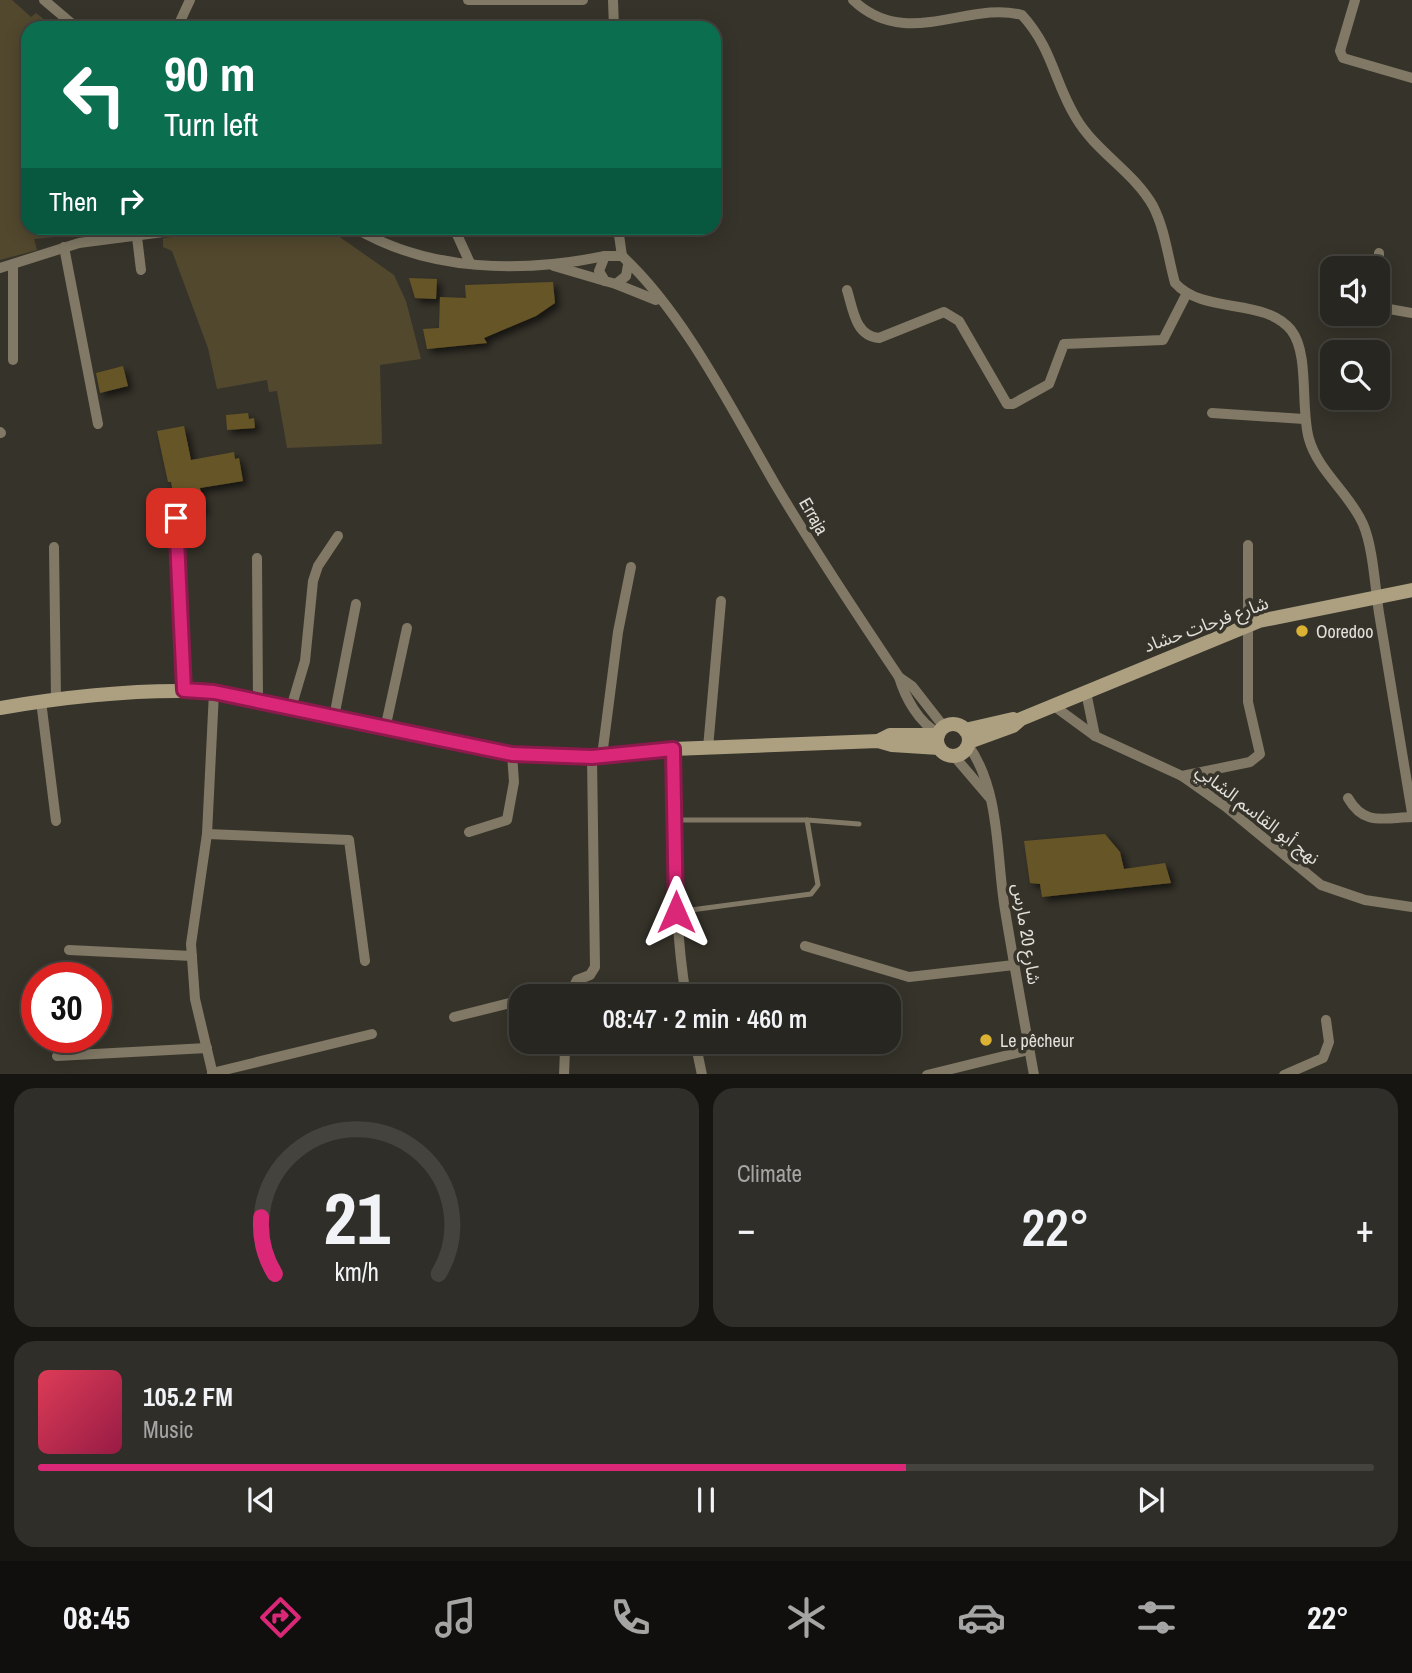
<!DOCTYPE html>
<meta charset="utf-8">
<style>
:root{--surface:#282620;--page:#302e29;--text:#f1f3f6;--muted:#a5a5a5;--line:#44433e;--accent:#db2777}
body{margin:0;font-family:"Archivo Narrow","Noto Sans Arabic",sans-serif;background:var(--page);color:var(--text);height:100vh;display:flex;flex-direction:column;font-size:26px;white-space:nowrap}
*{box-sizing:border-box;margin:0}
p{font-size:23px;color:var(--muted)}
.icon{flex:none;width:38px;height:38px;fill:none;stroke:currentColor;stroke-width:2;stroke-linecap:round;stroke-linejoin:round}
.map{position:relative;height:1074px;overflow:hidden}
.side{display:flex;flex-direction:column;gap:14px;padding:14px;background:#161512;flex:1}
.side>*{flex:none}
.banner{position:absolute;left:21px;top:21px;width:700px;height:214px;border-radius:21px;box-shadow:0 4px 18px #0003,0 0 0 2px var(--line);background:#0b6e4f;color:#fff;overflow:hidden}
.buttons{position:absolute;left:1320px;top:256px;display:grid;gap:14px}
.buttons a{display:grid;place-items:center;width:70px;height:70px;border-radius:14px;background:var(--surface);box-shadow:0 4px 18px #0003,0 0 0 2px var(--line);font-size:35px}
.speed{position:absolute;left:21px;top:962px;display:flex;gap:14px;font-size:35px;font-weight:700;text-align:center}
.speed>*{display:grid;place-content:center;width:91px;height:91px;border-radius:50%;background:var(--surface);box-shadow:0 4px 18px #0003,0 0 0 2px var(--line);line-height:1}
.speed .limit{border:10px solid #d22;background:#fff;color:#111}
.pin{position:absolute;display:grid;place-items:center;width:60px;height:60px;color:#fff;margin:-30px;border-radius:14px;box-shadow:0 4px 10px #0006}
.me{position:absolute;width:77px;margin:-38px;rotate:0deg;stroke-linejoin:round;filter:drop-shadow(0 0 5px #0008)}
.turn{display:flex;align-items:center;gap:24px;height:147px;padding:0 28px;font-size:32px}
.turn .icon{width:91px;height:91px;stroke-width:2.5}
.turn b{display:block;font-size:49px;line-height:60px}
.then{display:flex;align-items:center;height:66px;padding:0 28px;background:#0003;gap:14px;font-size:26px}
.big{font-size:52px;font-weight:600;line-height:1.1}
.side .widget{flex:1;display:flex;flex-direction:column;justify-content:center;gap:10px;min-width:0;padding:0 24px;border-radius:21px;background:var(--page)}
.side .dial{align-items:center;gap:0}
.dial svg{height:182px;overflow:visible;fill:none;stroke:var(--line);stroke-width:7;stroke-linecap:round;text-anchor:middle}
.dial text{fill:var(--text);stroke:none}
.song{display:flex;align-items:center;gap:21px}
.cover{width:84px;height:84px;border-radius:10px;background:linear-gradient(135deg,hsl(350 70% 55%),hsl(340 70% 35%))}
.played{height:7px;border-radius:4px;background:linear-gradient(90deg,var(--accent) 65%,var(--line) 65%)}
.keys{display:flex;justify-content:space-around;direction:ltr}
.heat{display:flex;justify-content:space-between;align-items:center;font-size:38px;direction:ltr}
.side .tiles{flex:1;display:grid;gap:14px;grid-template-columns:1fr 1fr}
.widget:last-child{grid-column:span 2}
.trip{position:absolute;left:509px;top:984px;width:392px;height:70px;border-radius:21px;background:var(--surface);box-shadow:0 4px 18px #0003,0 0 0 2px var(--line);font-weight:600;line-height:70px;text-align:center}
.tabs{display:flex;height:112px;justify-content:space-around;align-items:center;background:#100f0d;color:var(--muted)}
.tabs .icon{width:49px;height:49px}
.tabs .current{color:var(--accent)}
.tabs b{font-size:32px;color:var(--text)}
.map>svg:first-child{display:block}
</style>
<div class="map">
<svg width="1412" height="1075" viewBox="0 0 1412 1075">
<defs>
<filter id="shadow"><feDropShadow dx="4.5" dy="4.5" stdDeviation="3.5" flood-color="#0009"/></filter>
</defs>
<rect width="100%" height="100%" fill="#36332a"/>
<g fill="#52482e">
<path d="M0,0h12l19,17 5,-4 19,15h-27v200h118l-112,11 3,11 -37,10z"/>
<path d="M238,228h89l67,47 12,26 15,58 -41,6 2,79 -95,4 -10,-57 -8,1 -2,-12 -50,9 -9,-41 -36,-97 -9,-4v-9z"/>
</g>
<g fill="#665526" filter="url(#shadow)">
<path d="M409,278l28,1 -1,20 -21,-1z"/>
<path d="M553,282l2,21 -19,13 -52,22 3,5 -60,6 -4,-20 16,-1 1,-31 26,1 -1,-13z"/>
<path d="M123,366l5,20 -28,7 -4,-20z"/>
<path d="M248,413l1,6 5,-1 1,10 -28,2 -1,-15z"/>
<path d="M184,426l7,34 43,-8 1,7 4,-1 4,23 -43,7 4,23 -21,4 -5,-12 -3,1 -4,-22h-3l-11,-51z"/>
<path d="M1105,834l15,18 4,17 41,-6 6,20 -129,14 -2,-13 -10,-1 -6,-42z"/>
</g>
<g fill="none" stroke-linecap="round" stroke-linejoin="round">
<g stroke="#817965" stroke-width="5">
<path d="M676,820h131l52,4"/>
<path d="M676,912l135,-18 7,-9 -11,-65"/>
</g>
<g stroke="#817965" stroke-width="10">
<path d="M44,0l33,28"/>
<path d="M468,0h115"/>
<path d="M613,0l1,28"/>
<path d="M853,0c53,51 116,0 169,15 31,34 32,67 54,103 20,34 58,54 77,88 12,23 15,52 22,77 29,32 89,14 116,47 19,24 9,78 18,109 9,32 41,55 54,85 10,23 12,63 16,89 11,67 22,133 33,200"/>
<path d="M1355,0l-15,51 3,7 69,20"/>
<path d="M177,28l13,-28"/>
<path d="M355,228c74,44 167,45 250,28"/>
<path d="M454,228l16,35"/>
<path d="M618,228l4,28"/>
<path d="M137,237l4,33"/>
<path d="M64,247l34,177"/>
<path d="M1379,253l-1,54 34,6"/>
<path d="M628,265l-2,11 -10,8 -11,-3 -6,-10 6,-15h17c62,57 110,154 153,228 39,66 81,129 124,193 6,20 20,47 40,56"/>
<path d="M554,266l51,15"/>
<path d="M0,268l79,-25 115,-15"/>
<path d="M616,284l40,16"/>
<path d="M847,290c6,19 8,46 32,48l65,-26 15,9 48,83h6l36,-20 15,-40 99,-4 24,-47"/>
<path d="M13,360v-95"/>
<path d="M1212,413l92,6"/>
<path d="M0,432l1,1"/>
<path d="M176,518l8,172"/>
<path d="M54,547l2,152"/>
<path d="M257,558l1,143"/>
<path d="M899,677l13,9 32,41"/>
<path d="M1086,692l9,44"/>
<path d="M41,701l15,120"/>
<path d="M1054,706l41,30 87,40 44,31 95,78 44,15 47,7"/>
<path d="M291,708l14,-47 8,-80 5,-15 20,-30"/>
<path d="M334,717l22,-113"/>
<path d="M385,729l22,-101"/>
<path d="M968,745c33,46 28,112 37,165 9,55 19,110 29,165"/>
<path d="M708,748l13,-147"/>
<path d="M673,749c4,83 -1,165 13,247"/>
<path d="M602,756l16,-124 13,-65"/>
<path d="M954,756l35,41"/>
<path d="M1182,776l68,-14 10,-8 -12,-52v-157"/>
<path d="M1348,798c16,28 35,20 64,19"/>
<path d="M469,832l38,-12 7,-38 -2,-28"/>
<path d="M207,834l142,6 16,121"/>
<path d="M805,946l104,31 105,-12"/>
<path d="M69,950l123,6"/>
<path d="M539,996l34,-8 4,-8 13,-5 5,-8 -3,-210"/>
<path d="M454,1017l68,-17"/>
<path d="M695,1041l7,34"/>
<path d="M57,1056l150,-8"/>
<path d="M212,1073l160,-39"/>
<path d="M213,1075l-18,-76 -4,-55 16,-110 7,-142"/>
<path d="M564,1075l1,-25 13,-9"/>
<path d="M927,1075l102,-25"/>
<path d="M1284,1075l39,-17 6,-16 -3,-22"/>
</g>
<g stroke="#aca080" stroke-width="14">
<path d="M0,708c70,-12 143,-20 214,-16l298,62 80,3 81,-8 205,-8 14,4 47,3"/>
<circle cx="953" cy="740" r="16"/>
<path d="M965,730l48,-11"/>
<path d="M878,741l12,-6h48"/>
<path d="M969,742l44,-16 8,-7 238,-98 153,-31"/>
</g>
</g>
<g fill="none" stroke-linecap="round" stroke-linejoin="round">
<defs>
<path id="route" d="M176,518l8,172 30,2 298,62 80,3 81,-8 3,163"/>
</defs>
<use href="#route" stroke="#8e194d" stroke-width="18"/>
<use href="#route" stroke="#db2777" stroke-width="12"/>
</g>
<g fill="#dbb233" stroke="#36332a" stroke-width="2.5">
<circle cx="1302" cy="631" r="7"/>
<circle cx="986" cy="1040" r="7"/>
</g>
<g text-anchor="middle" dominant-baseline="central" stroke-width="7" stroke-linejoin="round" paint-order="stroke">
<g font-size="18" fill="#e2e0da" stroke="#36332a">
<text transform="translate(814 516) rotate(60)">Erraja</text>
<text transform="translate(1206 624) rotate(-20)">شارع فرحات حشاد</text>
<text transform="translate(1258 814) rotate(38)">نهج أبو القاسم الشابي</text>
<text transform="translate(1027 934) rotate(81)">شارع 20 مارس</text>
</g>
<g font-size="18" fill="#e2e0da" stroke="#36332a" text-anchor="start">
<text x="1316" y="631">Ooredoo</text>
<text x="1000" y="1040">Le pêcheur</text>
</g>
</g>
</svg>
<div class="buttons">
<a><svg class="icon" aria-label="sound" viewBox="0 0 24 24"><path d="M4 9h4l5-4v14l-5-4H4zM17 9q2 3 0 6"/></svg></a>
<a><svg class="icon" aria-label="search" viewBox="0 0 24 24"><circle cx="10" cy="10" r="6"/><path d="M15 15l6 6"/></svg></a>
</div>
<div class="speed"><div class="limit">30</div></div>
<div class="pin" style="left:176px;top:518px;background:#d93025"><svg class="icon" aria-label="arrive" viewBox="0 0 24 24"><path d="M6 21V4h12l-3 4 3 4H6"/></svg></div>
<svg class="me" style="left:676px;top:912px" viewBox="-20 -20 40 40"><path d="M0-17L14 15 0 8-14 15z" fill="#db2777" stroke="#fff" stroke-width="4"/></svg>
<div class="trip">08:47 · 2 min · 460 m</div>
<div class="banner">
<div class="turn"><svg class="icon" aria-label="left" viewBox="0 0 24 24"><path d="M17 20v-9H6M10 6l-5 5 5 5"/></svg><div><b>90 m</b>Turn left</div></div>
<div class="then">Then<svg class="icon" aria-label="right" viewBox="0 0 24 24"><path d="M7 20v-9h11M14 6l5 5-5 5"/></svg></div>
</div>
</div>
<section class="side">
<div class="tiles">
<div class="widget dial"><svg viewBox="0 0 100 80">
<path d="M14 69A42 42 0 1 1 86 69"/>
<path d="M14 69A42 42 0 0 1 8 44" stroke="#db2777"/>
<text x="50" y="56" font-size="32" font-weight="700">21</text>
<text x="50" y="72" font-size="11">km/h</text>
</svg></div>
<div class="widget"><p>Climate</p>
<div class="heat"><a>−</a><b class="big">22°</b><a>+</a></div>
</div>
<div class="widget">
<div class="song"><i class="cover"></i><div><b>105.2 FM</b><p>Music</p></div></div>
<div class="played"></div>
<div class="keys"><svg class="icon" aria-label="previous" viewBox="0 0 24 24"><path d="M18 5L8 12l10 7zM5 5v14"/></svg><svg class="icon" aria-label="pause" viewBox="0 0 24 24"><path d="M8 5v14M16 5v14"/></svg><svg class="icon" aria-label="next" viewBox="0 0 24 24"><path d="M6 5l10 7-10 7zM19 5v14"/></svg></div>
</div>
</div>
</section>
<nav class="tabs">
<b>08:45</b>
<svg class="icon current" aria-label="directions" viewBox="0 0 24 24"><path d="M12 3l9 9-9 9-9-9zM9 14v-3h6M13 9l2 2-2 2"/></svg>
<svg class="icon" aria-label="music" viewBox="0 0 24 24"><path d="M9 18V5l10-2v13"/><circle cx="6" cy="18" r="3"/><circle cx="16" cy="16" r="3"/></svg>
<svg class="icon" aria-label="phone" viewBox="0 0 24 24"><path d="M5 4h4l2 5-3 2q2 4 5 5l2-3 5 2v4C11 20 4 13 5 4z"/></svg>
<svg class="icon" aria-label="climate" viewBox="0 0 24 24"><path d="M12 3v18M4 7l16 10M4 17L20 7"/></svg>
<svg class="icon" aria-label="car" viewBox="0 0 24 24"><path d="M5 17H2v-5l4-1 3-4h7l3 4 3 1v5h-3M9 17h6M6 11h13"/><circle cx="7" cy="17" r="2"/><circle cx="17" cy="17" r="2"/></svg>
<svg class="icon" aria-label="filters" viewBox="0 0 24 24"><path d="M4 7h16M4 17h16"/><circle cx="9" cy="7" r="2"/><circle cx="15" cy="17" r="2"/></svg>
<b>22°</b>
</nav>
